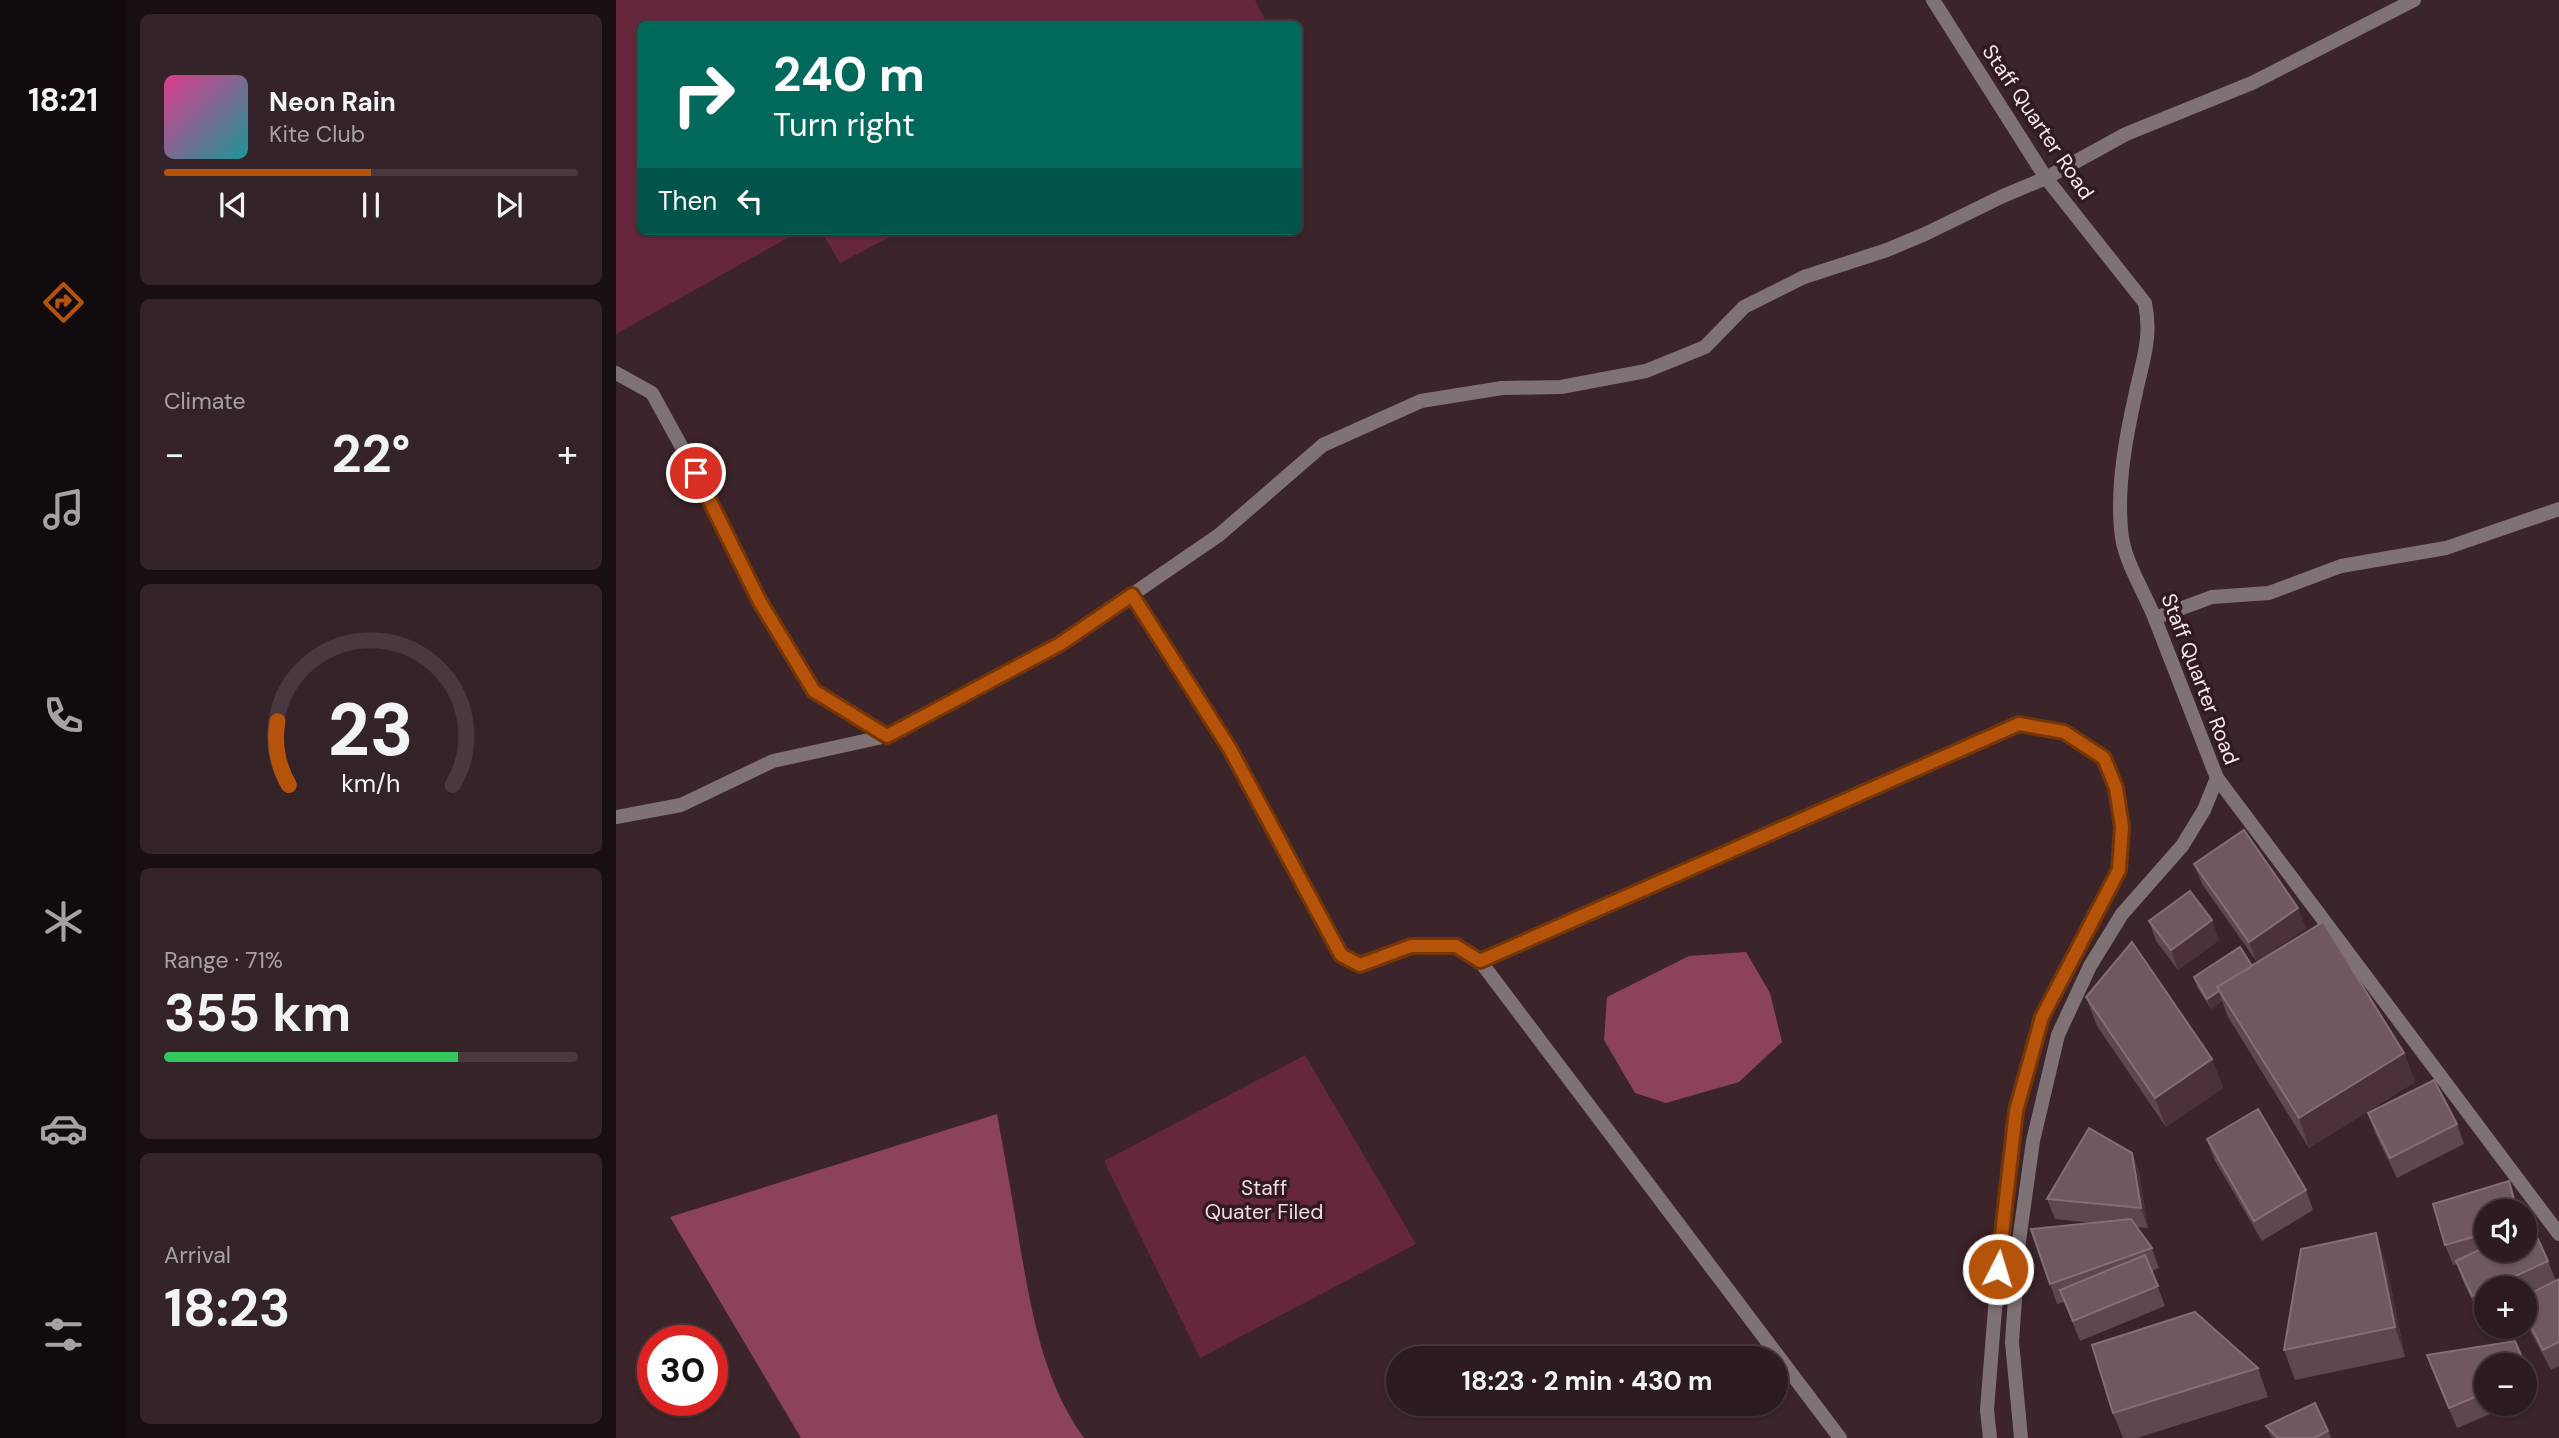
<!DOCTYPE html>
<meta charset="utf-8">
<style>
:root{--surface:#2c1b20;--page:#342429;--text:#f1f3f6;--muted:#a6a1a5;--line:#48393e;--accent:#b45309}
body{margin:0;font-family:"DM Sans",sans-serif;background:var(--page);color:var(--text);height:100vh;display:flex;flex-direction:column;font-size:26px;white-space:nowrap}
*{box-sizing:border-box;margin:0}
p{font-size:23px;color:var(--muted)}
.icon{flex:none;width:38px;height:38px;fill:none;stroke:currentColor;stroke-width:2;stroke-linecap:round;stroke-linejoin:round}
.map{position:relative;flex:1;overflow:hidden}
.side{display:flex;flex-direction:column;gap:14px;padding:14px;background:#180f12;width:490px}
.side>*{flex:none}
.banner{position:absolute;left:21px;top:21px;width:665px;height:214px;border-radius:10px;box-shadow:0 2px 5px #0004,0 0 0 2px var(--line);background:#00695c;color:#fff;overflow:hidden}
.buttons{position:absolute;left:1858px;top:1199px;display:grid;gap:14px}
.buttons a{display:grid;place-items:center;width:63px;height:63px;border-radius:50%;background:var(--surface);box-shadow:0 2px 5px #0004,0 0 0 2px var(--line);font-size:35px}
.speed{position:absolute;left:21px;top:1325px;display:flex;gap:14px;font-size:35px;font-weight:700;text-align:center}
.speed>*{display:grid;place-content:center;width:91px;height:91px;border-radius:50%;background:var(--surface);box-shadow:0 2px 5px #0004,0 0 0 2px var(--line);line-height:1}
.speed .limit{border:10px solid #d22;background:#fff;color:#111}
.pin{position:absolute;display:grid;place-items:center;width:60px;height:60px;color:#fff;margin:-30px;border:4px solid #fff;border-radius:50%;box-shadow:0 2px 7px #0007}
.me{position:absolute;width:77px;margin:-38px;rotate:5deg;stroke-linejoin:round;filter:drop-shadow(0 0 5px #0008)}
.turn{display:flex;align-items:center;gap:24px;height:147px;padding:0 21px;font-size:32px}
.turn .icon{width:91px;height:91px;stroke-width:2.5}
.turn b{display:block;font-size:49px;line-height:60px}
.then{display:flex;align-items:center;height:66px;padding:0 21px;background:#0003;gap:14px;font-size:26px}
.big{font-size:52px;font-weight:700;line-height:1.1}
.side .card{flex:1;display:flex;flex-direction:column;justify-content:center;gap:10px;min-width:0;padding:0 24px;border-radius:10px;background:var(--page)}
.side .dial{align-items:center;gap:0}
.dial svg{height:182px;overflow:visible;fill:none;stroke:var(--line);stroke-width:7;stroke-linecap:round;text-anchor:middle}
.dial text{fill:var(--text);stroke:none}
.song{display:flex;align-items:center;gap:21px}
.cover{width:84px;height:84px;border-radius:10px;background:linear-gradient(135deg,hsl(330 70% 55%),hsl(180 70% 35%))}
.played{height:7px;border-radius:4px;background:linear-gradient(90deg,var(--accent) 50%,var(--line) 50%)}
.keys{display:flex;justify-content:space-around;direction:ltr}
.heat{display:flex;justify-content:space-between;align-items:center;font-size:38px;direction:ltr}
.charge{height:10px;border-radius:5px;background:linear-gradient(90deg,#34c759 71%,var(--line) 0)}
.trip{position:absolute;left:770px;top:1346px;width:402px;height:70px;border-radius:35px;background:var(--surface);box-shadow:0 2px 5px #0004,0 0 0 2px var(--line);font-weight:700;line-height:70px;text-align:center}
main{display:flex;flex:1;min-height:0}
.menu{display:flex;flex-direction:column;width:126px;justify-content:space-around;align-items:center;background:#120b0d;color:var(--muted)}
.menu .icon{width:49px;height:49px}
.menu .active{color:var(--accent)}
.menu b{font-size:32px;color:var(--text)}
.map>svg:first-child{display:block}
</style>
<main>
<nav class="menu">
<b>18:21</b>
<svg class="icon active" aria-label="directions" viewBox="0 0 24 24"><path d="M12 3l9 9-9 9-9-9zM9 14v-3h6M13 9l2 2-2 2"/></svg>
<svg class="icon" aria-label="music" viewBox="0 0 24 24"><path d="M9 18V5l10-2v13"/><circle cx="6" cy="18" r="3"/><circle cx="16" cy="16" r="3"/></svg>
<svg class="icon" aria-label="phone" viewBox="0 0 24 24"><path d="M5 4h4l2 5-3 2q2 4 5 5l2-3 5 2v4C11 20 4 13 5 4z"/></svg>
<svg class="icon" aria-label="climate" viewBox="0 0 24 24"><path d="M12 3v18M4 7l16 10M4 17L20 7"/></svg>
<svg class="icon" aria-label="car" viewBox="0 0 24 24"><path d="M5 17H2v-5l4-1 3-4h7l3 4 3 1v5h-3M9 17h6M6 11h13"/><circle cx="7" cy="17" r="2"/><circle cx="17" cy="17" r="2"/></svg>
<svg class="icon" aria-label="filters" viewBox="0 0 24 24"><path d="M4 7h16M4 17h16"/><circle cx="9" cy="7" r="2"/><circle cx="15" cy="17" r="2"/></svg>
</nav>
<section class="side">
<div class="card">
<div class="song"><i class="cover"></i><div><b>Neon Rain</b><p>Kite Club</p></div></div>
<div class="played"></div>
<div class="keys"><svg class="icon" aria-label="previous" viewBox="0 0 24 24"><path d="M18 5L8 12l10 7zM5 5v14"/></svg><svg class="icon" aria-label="pause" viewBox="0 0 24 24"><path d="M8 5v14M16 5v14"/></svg><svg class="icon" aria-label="next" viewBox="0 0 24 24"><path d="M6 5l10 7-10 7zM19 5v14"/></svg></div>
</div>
<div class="card"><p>Climate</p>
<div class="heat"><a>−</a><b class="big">22°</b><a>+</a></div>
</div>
<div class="card dial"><svg viewBox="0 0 100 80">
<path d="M14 69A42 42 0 1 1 86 69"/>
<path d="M14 69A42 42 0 0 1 9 41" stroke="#b45309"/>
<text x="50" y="56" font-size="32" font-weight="700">23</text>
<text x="50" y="72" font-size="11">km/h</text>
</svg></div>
<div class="card"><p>Range · 71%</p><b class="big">355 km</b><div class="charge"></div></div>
<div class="card"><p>Arrival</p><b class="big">18:23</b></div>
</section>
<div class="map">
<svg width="1943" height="1438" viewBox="0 0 1943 1438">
<rect width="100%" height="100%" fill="#3b242a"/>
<g fill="#66273c">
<path d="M0,0h639l12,24h-627v207h160l-184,103z"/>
<path d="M205,231h80l-61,32z"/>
<path d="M689,1055l111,189 -216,114 -96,-197z"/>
</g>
<g fill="#8c435a">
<path d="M1130,952l24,41 12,49 -43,40 -73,21 -31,-10 -31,-53 3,-43 82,-41z"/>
<path d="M381,1114c8,44 16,88 23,132 12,68 23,135 64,192h-283l-131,-221z"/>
</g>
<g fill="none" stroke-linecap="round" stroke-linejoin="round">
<g stroke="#7f7275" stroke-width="14">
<path d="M0,373l36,20 44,80 64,129 55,89 72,45"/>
<path d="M516,595l98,154 111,206 19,10 51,-19 45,-1 24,16"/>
<path d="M1539,618l57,-21 57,-4 72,-27 105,-18 113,-39"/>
<path d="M1601,778l342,456"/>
<path d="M0,817l65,-12 92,-44 114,-25 173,-92 159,-109 104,-90 98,-44 81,-13 59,-1 85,-16 59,-24 39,-40 60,-30 83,-27 38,-16 78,-38 43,-18 80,-44 126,-51 162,-83"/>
<path d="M1224,1438l-360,-477 539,-237 45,8 40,26 12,30 6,39 -3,43 -77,148 -26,93 -13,107 -9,103 -7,89 3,28"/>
</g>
<path stroke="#7f7275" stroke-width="14" d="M1317,0l113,178 99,125c7,34 -2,56 -9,89 -10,44 -19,92 -15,137 2,32 23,61 34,90 21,53 41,106 62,159l-13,32 -22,36 -60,68 -32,52 -32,69 -25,106 -14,100 -7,101 9,96"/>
</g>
<g fill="#5f474e">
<path d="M1578,864l112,64 -49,34 -55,-78z"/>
<path d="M1533,921l70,19 -41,30 -22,-29z"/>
<path d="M1636,966l152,87 11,29 -106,66 -81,-131 -6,-16 -11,8 -14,-22 -3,-10z"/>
<path d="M1470,997l126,62 11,29 -57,39 -69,-101z"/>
<path d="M1752,1113l89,11 7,20 -67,34 -22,-45z"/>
<path d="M1591,1139l99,51 7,20 -51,31 -48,-82z"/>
<path d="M1516,1153l7,20 9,55 -12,-1 16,21 7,20 -7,3 13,35 -85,35 -16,-39 -7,2 -26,-75 62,-6 -38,-4 -8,-20z"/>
<path d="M1893,1181l10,30h-32v39h38v-21l7,-3 16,35 8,20 -31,14v-7h-38v24l-7,4 -17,-35 -6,-17 -4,1 -8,-20 -12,-41z"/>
<path d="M1770,1263l19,94 -110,23 -11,-30z"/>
<path d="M1943,1279v87l-8,4 -26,-49v-25z"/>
<path d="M1811,1355l60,10v39h27l-57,24z"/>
<path d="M1909,1366l11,28 -11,5z"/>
<path d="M1642,1368l10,29 -131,41h-14l-10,-25z"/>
<path d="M1650,1426l62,5 3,7h-59z"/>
</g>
<g fill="#4a3238">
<path d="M1682,908l8,20 -49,34 -8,-20z"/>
<path d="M1596,920l7,20 -41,30 -7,-20z"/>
<path d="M1603,991l3,10 -11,8 -4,-10z"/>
<path d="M1788,1053l11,29 -106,66 -10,-30z"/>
<path d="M1596,1059l11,29 -57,39 -11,-29z"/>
<path d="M1516,1153l7,20 9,55 -7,-20z"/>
<path d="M1893,1181l7,20 3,10h-2z"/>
<path d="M1760,1233l10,30 19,94 -10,-30z"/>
</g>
<g fill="#6f585e" stroke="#846e74" stroke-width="2">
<path d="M1628,830l54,78 -49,34 -55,-78z"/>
<path d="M1574,891l22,29 -41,30 -22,-29z"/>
<path d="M1707,922l81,131 -105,65 -82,-131z"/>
<path d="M1516,942l80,117 -57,39 -69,-101z"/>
<path d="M1624,947l12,19 -35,21 2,4 -12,8 -13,-22z"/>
<path d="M1818,1080l23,44 -67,34 -22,-45z"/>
<path d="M1642,1109l48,81 -52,31 -47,-82z"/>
<path d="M1473,1128l43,25 9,55 -94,-9z"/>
<path d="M1893,1181l8,30h-30v22l-42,12 -12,-41z"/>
<path d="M1515,1219l21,29 -102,36 -19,-55z"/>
<path d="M1916,1226l16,35 -76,35 -16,-35 31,-15v4h38v-21z"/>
<path d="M1760,1233l19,94 -111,23 17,-101z"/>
<path d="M1529,1255l13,31 -85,35 -13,-31z"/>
<path d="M1943,1279v63l-16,8 -18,-35v-19z"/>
<path d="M1579,1312l63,56 -145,45 -21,-68z"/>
<path d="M1899,1341l10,24h-38v27l-38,16 -22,-53z"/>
<path d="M1909,1366l4,8 -4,1z"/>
<path d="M1699,1403l13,28 -14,7h-36l-12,-12z"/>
</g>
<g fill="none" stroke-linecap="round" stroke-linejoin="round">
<defs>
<path id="route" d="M80,473l64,129 54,89 73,45 173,-92 72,-49 98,154 111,206 19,10 51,-19h45l24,15 539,-237 45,8 40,26 12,30 6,39 -3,43 -77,147 -26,94 -18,158"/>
</defs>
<use href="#route" stroke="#753606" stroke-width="18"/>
<use href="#route" stroke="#b45309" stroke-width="12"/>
</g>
<g text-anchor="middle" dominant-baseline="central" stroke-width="7" stroke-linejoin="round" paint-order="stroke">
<g font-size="21" fill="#f5e5e9" stroke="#311a21">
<text transform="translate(1422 122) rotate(56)">Staff Quarter Road</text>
<text transform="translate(1584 679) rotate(69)">Staff Quarter Road</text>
</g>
<g font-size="21" fill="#f2dbe0" stroke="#311a21">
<text x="648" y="1188">Staff<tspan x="648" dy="24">Quater Filed</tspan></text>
</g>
</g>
</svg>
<div class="buttons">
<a><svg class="icon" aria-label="sound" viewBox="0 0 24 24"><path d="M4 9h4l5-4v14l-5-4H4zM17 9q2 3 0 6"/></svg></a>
<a>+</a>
<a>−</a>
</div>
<div class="speed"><div class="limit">30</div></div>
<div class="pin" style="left:80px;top:473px;background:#d93025"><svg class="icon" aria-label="arrive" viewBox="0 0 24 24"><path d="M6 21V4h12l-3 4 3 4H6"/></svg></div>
<svg class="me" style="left:1382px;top:1269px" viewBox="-20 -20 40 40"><circle r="17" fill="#b45309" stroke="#fff" stroke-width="3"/><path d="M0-11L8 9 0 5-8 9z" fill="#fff"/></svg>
<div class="trip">18:23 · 2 min · 430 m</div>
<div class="banner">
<div class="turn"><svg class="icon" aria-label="right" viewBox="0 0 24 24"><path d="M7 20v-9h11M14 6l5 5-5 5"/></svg><div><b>240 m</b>Turn right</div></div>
<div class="then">Then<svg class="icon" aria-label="left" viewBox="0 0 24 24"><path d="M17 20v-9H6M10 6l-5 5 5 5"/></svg></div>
</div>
</div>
</main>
